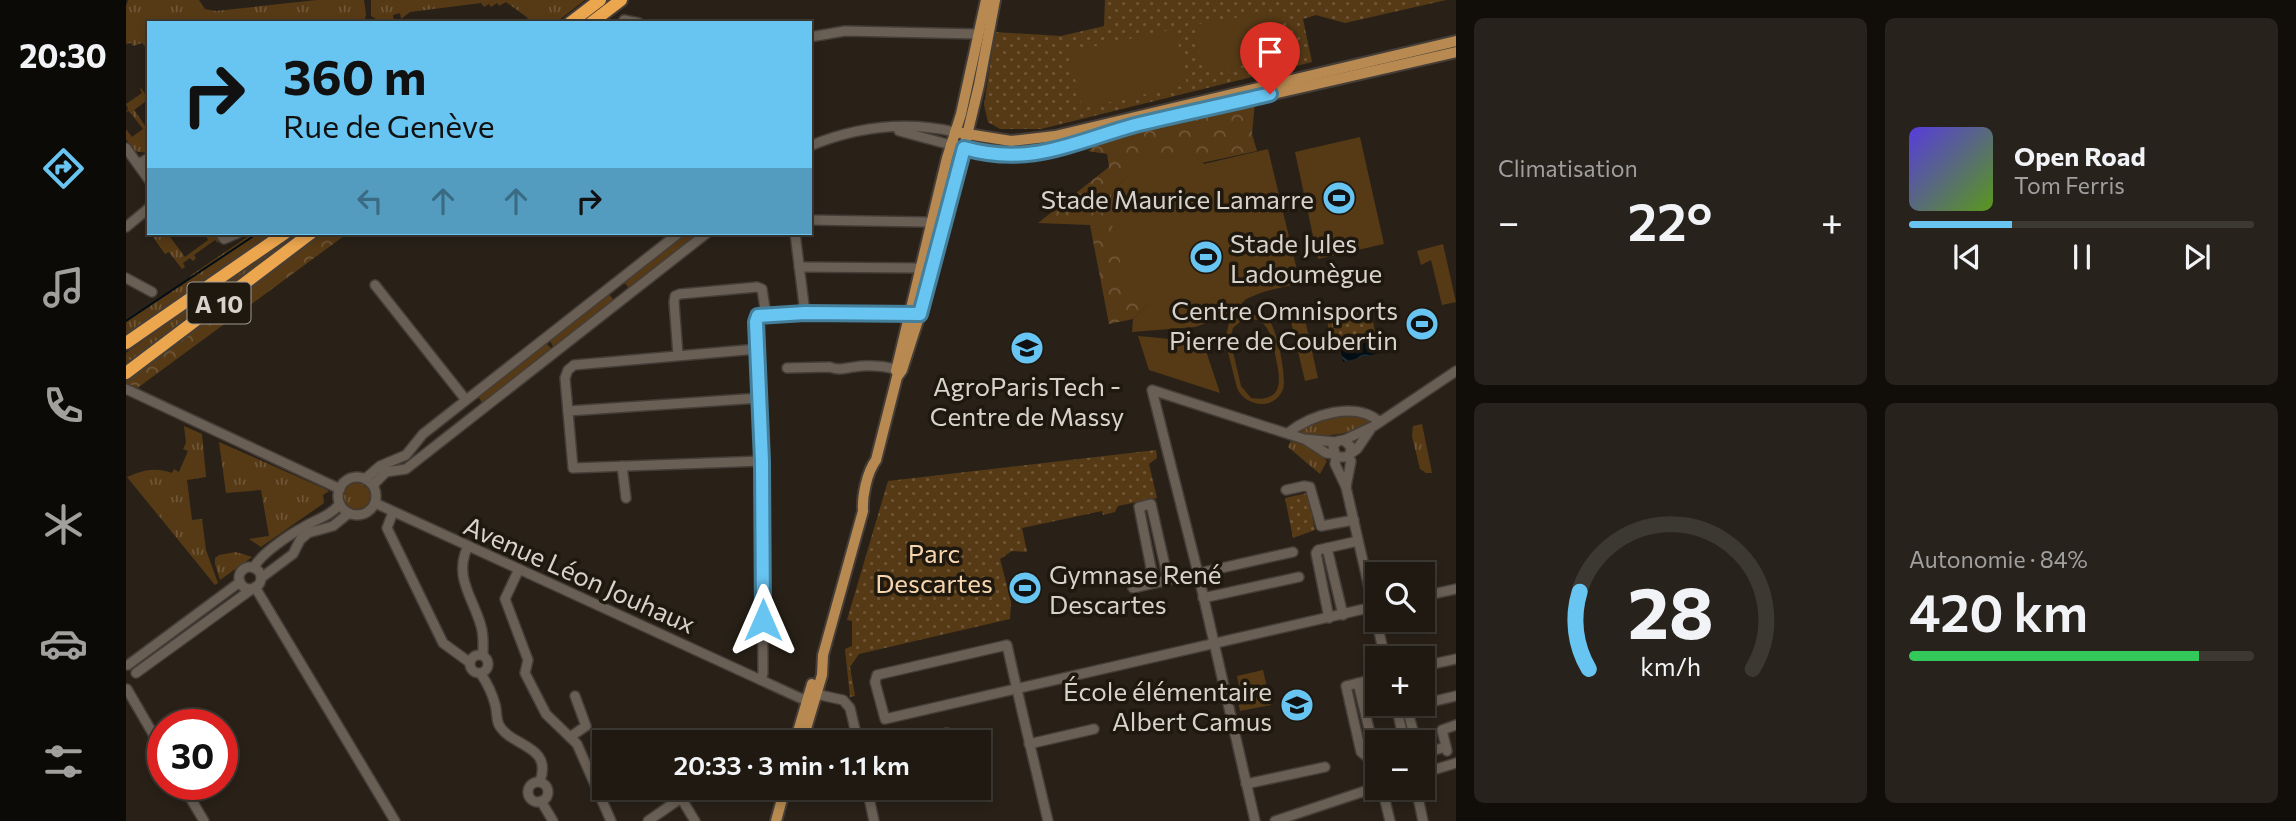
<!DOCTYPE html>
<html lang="fr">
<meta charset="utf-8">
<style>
:root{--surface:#1f1912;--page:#27221b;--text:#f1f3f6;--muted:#a1a09f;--line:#3c3832;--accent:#68c4f0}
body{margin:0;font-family:Commissioner,sans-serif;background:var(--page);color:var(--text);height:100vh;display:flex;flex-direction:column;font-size:26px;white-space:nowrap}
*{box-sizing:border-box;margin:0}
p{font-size:23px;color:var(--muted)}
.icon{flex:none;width:38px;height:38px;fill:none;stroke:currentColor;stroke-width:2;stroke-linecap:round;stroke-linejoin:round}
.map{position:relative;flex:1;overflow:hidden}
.details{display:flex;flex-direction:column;gap:18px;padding:18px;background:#110e0a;width:840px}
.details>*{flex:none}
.top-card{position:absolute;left:21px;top:21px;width:665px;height:214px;border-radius:0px;box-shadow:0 4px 10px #0003,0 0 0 2px var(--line);background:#68c4f0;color:#111;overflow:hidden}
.fabs{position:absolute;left:1239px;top:562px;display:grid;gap:14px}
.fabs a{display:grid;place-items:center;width:70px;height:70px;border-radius:0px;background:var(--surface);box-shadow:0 4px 10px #0003,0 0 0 2px var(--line);font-size:35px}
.speed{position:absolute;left:21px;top:709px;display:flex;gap:14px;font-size:35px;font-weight:700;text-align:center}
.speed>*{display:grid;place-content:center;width:91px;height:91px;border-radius:50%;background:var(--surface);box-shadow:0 4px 10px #0003,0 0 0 2px var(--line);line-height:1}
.speed .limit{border:10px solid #d22;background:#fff;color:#111}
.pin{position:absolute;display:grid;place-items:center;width:60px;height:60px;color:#fff;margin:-72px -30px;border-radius:50% 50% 50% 0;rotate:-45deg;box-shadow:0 0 7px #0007}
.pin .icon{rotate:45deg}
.me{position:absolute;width:77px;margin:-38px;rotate:0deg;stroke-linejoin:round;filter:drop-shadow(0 0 5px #0008)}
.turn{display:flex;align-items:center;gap:24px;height:147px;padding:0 21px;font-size:32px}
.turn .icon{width:91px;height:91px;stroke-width:2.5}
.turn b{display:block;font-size:49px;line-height:60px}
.lanes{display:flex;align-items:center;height:66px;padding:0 21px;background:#0003;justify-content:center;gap:35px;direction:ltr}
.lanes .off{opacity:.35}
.big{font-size:52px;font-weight:600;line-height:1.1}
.details .tile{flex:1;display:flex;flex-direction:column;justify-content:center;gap:10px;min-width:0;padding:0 24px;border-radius:10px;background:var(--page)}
.details .dial{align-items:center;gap:0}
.dial svg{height:182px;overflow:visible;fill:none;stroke:var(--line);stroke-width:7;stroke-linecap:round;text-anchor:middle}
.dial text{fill:var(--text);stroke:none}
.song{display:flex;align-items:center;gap:21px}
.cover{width:84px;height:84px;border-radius:10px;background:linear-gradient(135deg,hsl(250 70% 55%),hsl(90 70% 35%))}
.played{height:7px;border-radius:4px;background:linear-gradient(90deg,var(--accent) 30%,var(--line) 30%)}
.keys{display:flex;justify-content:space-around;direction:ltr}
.heat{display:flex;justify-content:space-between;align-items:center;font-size:38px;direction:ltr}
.charge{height:10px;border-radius:5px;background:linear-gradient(90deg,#34c759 84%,var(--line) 0)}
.details .tiles{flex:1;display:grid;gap:18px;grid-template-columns:repeat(2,1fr)}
.trip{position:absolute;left:466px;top:730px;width:399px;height:70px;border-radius:0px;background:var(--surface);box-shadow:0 4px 10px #0003,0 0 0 2px var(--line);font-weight:600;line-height:70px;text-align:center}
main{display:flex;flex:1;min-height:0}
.tabs{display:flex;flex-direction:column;width:126px;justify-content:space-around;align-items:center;background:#0c0a07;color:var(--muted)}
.tabs .icon{width:49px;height:49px}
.tabs .on{color:var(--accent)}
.tabs b{font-size:32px;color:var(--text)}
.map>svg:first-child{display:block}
</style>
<main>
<nav class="tabs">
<b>20:30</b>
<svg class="icon on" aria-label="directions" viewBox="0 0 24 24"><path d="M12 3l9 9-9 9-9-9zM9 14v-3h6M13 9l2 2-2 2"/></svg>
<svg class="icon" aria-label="music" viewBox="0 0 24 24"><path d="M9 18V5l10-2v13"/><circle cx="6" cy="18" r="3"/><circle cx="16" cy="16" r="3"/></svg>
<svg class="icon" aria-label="phone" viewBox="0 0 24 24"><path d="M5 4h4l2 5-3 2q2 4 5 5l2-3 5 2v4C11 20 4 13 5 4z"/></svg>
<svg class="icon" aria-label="climate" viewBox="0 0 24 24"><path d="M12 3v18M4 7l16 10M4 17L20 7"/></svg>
<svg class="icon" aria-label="car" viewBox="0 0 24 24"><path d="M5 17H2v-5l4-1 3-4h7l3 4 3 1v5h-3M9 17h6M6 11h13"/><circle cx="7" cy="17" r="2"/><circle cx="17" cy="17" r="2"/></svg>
<svg class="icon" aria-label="filters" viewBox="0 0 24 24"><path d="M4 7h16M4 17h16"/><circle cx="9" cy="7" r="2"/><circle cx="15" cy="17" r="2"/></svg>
</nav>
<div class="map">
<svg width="1330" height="821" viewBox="0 0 1330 821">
<defs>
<pattern id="grass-tufts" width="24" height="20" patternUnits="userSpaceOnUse" patternTransform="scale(1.75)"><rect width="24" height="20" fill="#563a16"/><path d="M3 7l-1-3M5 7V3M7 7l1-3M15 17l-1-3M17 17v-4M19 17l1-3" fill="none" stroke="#6e5637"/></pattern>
<pattern id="forest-crowns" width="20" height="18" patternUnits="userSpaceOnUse" patternTransform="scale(1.75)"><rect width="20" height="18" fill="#563a16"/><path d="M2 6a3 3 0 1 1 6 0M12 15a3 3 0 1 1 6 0" fill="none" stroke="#6e5637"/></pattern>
<pattern id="park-dots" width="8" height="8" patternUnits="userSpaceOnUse" patternTransform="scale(1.75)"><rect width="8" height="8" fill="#563a16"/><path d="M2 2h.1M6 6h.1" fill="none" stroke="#6e5637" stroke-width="1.8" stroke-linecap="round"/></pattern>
<pattern id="water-waves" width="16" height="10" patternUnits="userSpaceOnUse" patternTransform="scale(1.75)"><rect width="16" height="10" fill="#020e15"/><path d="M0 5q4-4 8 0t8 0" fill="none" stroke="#263036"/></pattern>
</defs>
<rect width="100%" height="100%" fill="#292118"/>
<g fill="url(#grass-tufts)">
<path d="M2,0h71l6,9 11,2 101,-11h47l2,15 -2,6 -5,2h-210v28l-7,-8 -9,3 -2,-3 -5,1v-38z"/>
<path d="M245,0h214l-30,23h-32l5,-5 -22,-16 -7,4 -2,-3 -6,4 -2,-3 -5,3 -3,-4 -71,9 -9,7 -1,-6 -7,2 1,8h-11l-12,-7z"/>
<path d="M15,88l8,11 -15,11 15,21v20l-2,2 -13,-2 -8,-12v-10l6,8 11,-8 -14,-18 -3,1 2,-3 -2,-5 16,-11 -2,-4z"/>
<path d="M24,233h17l18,24 23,-17 -2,-4 9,-1 4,6 -1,2 -3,-3 -21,15 2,3 -3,3 -3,-3 -7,5 2,4 -3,2 -13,-17 -4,2z"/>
<path d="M127,233h21l-148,101v-14l65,-42 -1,-2z"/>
<path d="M558,233h19l-74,58 -2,-6 -5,-3z"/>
<path d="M158,240l3,4 -161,122v-13z"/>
<path d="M482,293l7,9 -61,46 -5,-9z"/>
<path d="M419,342l7,7 -69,57 -3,-7 -4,-2z"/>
<path d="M1205,415l29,1 12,4c-24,16 -48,19 -77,12l5,-5z"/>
<path d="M1296,424l10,49h-6l-6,-4 -8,-33 1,-10z"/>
<path d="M58,426l18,8 4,43 -19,3 5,40 10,-1 4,31 12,33 -3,2 -88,-108c17,-7 27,-10 45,-4l2,-4 5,3 9,-21 -5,-2 3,-6z"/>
<path d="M1166,439l22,11 13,11 -7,13 -32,-27z"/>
<path d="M93,442l104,46 6,3 -6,4 1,8 -63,44 -12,-8 20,-3 -8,-46 -35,3z"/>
<circle cx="231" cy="496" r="13"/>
<path d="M110,552l16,5 -32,23 -5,-16v-6l4,-3z"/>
</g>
<g fill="url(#forest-crowns)">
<path d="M1129,102l-3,32 5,17 -134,29 -11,14 -4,13 39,98 -14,14 -24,5 -19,-99 -52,-2 71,-56 -2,-13 -19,-3 12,-9 36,-12z"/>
<path d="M197,233h25l-212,156 -10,-5v-3z"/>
</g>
<g fill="url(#park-dots)">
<path d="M979,0h341l-101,23 -29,-8 -13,4 9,43 -271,67h-41l-12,-7 -4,-17 11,-73 66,4 43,-10z"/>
<path d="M1244,307l5,25 -44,9 -5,-25z"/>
<path d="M1030,450l1,8 -8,6 8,34 -39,8 -3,6 -12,3 -1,-4 -80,17 5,24 -15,-1 -12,8 11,43 -1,17 -151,35 -9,13 5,29 -5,1 -5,-48 7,-3v-25l-5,-1 41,-139z"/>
<path d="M1181,493l8,37 -22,8 -8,-40z"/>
</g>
<g fill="#563a16" fill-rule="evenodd">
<path d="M1154,10l6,48 -30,2 -11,5 -42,7 -9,-47z"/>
<path d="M1049,29l12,56 -105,23 -13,-56z"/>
<path d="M1234,137l24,107 -66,15 -23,-107z"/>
<path d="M1142,149l32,134 -37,9 -17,7 -15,15 -36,13 -63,5 1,-13 14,-14 -21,-17 -18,-82 5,-13 10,-13 28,-21 42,-5 11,10z"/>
<path d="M1317,244l13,58 -14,3 -11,-45 -10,5 -4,-14z"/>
<path d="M1176,306l16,72 -13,3 -17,-72z"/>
<path d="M1118,314c9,0 18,1 25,7 8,7 18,58 14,68 -8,22 -38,18 -46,-1l-12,-48 4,-17zM1117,319l16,1c13,9 14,24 17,39 5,22 7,44 -25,39l-10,-12 -11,-47 3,-11z"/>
<path d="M1012,336l65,6 17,51 -71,-23z"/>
<path d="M1137,670l8,35 -31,6 -4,-19 4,-1 -3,-15z"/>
</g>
<path fill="url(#water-waves)" d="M1250,340l3,13 -36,9 -3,-14z"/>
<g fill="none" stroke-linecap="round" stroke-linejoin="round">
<path stroke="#020e15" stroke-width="2" d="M0,321l132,-88"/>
<defs>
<g id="minor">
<path d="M498,20l15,3"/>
<path d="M684,37l35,-6 133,3"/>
<path d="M773,131l52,14"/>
<path d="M684,146c46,-19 96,-25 145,-14"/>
<path d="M0,148l23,32"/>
<path d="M12,164l11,-6"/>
<path d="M684,220l116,2 12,3"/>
<path d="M0,227l23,-19"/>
<path d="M94,233l4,6 14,-6"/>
<path d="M669,233l10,80"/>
<path d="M673,267l121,1"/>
<path d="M0,278l26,14"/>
<path d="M249,285l91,115"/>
<path d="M631,349l-183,16 -6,5 -3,8 8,90 189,-7"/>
<path d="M552,355l-4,-53 1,-6 5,-2 77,-7 5,2 4,26"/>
<path d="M661,368l43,-1c9,4 15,1 24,0 13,-2 29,-1 42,2"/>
<path d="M0,389l214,100"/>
<path d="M442,411l192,-13"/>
<path d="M1162,433c23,-18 67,-33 92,-11"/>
<path d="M1180,440l20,13 8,1"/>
<path d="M1218,440l30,-14 82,-55"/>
<path d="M1224,453l1,-6 -7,-7 -6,1 -5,5 3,11h10l11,-8 13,-19"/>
<path d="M1210,457l-1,7 11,23 39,171"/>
<path d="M496,466l4,32"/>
<circle cx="231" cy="496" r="19"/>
<path d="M239,479l15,-13 26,-11 17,-21 256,-201"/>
<path d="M247,485l13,-13 20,-3 301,-236"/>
<path d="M1220,487l5,-26 -3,-5"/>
<path d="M1160,490l18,-4 6,1 11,39 33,-6"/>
<path d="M249,503l425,195 7,1"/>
<path d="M267,512l-6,16 56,115 26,19"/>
<path d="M342,546c-15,31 5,51 13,80 3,10 2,18 2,28"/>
<path d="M1201,548l16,67"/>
<circle cx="124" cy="578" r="11"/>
<path d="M128,568c5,-13 35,-33 48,-40 14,-9 27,-11 38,-24"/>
<path d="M393,569l-14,30 23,61 -3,13 21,41 31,30 34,77"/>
<path d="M135,578l32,-24 7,-14 8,-7 25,-7 16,-13"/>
<path d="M1028,583l-15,-76 12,-3 17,75"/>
<path d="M129,587l140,234"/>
<path d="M1007,588l160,-36"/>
<path d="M1297,596l33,-7"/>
<path d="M1077,598l96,-21"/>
<path d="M1203,618l-13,-65 2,-3 40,-9"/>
<circle cx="353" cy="664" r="9"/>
<path d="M2,665l112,-83"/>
<path d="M1297,666l33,-7"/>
<path d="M10,673l116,-84"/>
<path d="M355,674c6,9 11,19 14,30 2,6 1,15 4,21 12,22 54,20 41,56"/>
<path d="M635,680l2,-7 -1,-212 -6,-139 2,-6 47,-3 112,1"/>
<path d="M1232,683l19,-5"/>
<path d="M1,689l36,62"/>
<path d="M685,693l32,7 7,8 8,34"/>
<path d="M1270,704l8,38"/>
<path d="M1281,708l9,34"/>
<path d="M1271,710l59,-14"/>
<path d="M444,737l16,-11 -11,-30"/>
<path d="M796,742l25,-9"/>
<path d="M903,744l65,-15"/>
<path d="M1321,751l-5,-21 14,-5"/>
<path d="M1297,753l23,-6"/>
<path d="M1249,754l-17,-71 -12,3 15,66 5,4 11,-2"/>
<path d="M1297,773l33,-10"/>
<circle cx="412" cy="792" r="10"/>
<path d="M56,784l22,37"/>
<path d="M1120,784l79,-17"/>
<path d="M741,788l7,33"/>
<path d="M1256,788l8,33"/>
<path d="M1290,788l7,33"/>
<path d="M555,798l14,23"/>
<path d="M415,801l12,20"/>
<path d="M522,821l33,-23 23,-10"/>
<path d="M922,821c-14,-59 -28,-117 -41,-176l-130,30 -2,7 10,37c164,-38 328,-75 492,-113"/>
<path d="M1129,821l-57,-248 -46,-183 152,49 32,3"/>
<path d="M1149,821l102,-34"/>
</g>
<g id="major">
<path d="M829,132l56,9 44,-5 401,-95"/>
<path d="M825,145l43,9 49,-1 95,-28 318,-73"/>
<path d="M770,371l51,-213 14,-44 25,-114"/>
<path d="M669,742l17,-58"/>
<path d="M676,742l20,-67 1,-20 40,-144c-1,-15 4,-39 13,-51l21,-83 5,-7 18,-56 35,-129 24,-100 16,-85"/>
<path d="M650,821l9,-33"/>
</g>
<g id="highway">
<path d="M444,23l30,-23"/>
<path d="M465,23l30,-23"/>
<path d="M0,343l159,-110"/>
<path d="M0,373l185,-140"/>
</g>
</defs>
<use href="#minor" stroke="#453e38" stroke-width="12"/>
<use href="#major" stroke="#453e38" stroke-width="14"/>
<use href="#highway" stroke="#453e38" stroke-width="16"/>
<use href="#minor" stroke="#695f55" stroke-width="9"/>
<use href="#major" stroke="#b88a51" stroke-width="10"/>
<use href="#highway" stroke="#eca64e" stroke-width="12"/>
</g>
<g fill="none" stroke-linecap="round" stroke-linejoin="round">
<defs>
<path id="route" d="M637,620l-1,-159 -6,-139 2,-6 47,-3 115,1 44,-166c67,19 109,-6 171,-23 45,-11 90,-20 135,-31"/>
</defs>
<use href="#route" stroke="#447f9c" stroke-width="18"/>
<use href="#route" stroke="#68c4f0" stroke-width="12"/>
</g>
<defs>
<symbol id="stadium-disc" viewBox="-11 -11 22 22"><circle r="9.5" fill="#68c4f0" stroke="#1f180f"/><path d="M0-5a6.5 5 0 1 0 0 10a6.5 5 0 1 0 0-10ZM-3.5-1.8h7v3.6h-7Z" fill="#111"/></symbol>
<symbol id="university-disc" viewBox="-11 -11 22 22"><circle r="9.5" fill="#68c4f0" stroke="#1f180f"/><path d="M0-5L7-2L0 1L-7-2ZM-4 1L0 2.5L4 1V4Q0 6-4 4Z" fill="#111"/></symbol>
<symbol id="school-disc" viewBox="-11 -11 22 22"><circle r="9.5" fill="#68c4f0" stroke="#1f180f"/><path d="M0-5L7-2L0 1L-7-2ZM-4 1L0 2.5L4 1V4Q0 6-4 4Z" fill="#111"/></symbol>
</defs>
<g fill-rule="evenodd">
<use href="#stadium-disc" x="1194" y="179" width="38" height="38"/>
<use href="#stadium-disc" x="1061" y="238" width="38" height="38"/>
<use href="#stadium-disc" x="1277" y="305" width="38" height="38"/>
<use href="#university-disc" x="882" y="329" width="38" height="38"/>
<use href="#stadium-disc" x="880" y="569" width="38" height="38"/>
<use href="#school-disc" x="1152" y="686" width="38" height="38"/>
</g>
<g text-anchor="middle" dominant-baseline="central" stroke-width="7" stroke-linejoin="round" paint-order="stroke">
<rect fill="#1f180f" stroke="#a09a93" stroke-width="2" x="61.5" y="282.5" width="63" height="41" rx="5"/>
<g font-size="24" font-weight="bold" fill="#d7d2cb">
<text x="93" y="303">A 10</text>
</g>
<g font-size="26" fill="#d7d2cb" stroke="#1f180f" text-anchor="end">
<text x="1188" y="198">Stade Maurice Lamarre</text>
<text x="1104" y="242" text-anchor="start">Stade Jules<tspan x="1104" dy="30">Ladoumègue</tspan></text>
<text x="1272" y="309">Centre Omnisports<tspan x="1272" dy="30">Pierre de Coubertin</tspan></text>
<text x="901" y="385" text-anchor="middle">AgroParisTech -<tspan x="901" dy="30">Centre de Massy</tspan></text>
<text x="923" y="573" text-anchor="start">Gymnase René<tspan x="923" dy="30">Descartes</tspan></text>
<text x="1146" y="690">École élémentaire<tspan x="1146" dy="30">Albert Camus</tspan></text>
</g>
<g font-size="26" fill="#f6d4ad" stroke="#1f180f">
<text x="808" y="552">Parc<tspan x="808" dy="30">Descartes</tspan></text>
</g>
<g font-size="26" fill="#d7d2cb" stroke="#1f180f">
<text transform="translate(454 574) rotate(24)">Avenue Léon Jouhaux</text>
</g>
</g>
</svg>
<div class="fabs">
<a><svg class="icon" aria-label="search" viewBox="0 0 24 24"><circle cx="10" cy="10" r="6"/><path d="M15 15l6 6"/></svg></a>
<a>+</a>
<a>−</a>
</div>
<div class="speed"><div class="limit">30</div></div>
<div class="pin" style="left:1144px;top:94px;background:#d93025"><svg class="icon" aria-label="arrive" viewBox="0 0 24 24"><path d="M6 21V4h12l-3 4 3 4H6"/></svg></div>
<svg class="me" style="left:637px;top:620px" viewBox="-20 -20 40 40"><path d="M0-17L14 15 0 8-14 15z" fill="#68c4f0" stroke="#fff" stroke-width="4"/></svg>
<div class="trip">20:33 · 3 min · 1.1 km</div>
<div class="top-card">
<div class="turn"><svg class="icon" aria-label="right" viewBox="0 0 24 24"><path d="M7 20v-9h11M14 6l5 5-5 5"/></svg><div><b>360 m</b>Rue de Genève</div></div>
<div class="lanes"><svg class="icon off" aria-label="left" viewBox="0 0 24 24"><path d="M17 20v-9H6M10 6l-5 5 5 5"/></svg><svg class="icon off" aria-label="ahead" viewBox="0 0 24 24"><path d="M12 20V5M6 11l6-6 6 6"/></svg><svg class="icon off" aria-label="ahead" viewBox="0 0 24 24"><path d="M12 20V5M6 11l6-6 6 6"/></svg><svg class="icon" aria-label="right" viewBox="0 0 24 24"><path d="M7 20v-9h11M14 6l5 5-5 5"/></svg></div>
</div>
</div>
<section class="details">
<div class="tiles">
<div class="tile"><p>Climatisation</p>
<div class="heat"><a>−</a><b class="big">22°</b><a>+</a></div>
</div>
<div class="tile">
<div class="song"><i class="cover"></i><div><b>Open Road</b><p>Tom Ferris</p></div></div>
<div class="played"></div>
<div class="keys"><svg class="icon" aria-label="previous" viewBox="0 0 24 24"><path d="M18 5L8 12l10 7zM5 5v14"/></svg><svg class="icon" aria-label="pause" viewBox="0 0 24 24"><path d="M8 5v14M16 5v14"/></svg><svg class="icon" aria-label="next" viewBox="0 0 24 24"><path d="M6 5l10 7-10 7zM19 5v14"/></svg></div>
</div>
<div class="tile dial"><svg viewBox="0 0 100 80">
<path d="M14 69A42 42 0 1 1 86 69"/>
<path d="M14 69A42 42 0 0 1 10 35" stroke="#68c4f0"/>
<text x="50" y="56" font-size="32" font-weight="700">28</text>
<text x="50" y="72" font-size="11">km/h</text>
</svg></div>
<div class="tile"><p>Autonomie · 84%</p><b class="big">420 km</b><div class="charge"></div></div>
</div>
</section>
</main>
